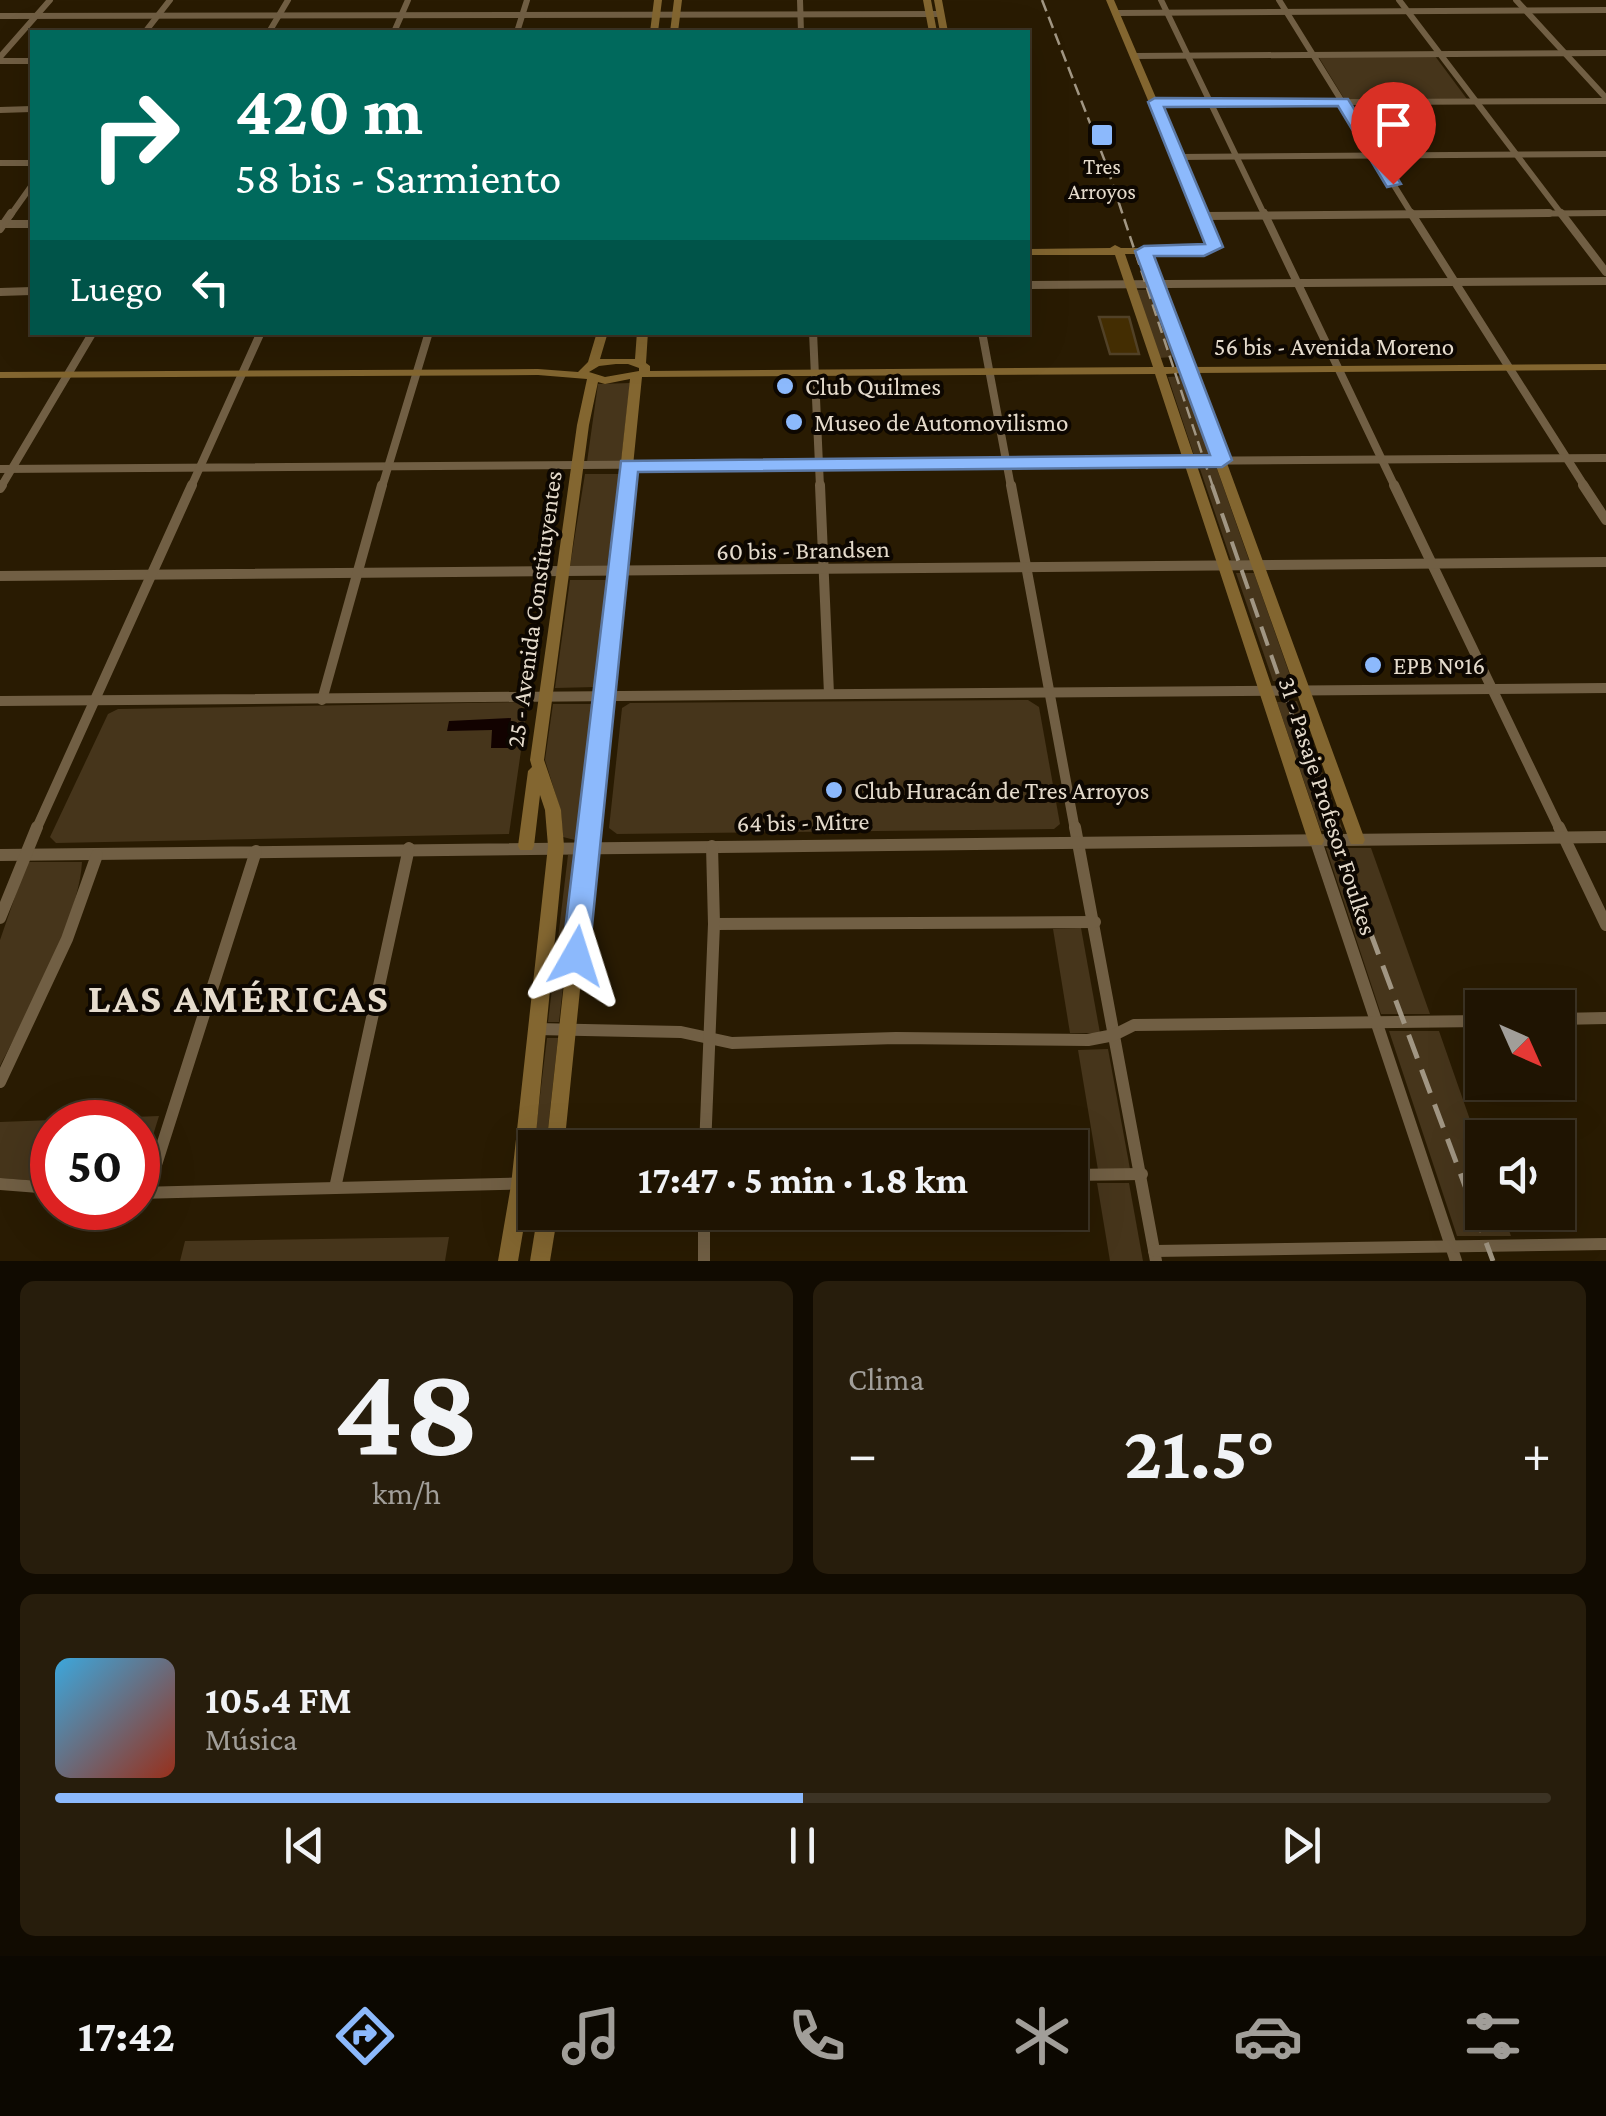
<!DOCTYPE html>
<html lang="es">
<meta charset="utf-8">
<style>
:root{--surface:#1f1402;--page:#271d0c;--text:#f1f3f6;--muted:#a19e99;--line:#3c3324;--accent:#8cb9fc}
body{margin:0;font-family:"Crimson Pro",serif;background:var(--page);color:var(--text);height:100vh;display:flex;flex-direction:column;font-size:38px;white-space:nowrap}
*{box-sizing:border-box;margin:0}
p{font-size:32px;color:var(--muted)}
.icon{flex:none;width:55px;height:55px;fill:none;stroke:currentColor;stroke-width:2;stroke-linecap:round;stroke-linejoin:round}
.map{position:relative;height:1261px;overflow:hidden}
.panel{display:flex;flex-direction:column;gap:20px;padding:20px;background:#110b01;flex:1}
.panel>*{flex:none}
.guide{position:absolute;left:30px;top:30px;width:1000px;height:305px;border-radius:0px;box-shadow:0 10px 40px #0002,0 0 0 2px var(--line);background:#00695c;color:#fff;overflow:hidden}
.needle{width:65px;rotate:135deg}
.buttons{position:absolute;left:1465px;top:990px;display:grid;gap:20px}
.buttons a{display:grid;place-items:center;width:110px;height:110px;border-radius:0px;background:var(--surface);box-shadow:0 10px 40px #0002,0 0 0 2px var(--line);font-size:50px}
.speed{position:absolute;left:30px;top:1100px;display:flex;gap:20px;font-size:50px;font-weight:700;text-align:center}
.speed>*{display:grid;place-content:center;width:130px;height:130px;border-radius:50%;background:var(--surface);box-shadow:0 10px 40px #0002,0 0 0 2px var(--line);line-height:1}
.speed .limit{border:15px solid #d22;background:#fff;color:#111}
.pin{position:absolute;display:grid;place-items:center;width:85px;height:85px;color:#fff;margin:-102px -42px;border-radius:50% 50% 50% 0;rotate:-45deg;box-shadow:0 0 10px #0007}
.pin .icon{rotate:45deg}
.me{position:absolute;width:110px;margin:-55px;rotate:6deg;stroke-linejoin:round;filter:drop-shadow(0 0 8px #0008)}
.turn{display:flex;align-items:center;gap:35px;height:210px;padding:0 40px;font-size:45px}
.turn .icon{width:130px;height:130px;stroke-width:2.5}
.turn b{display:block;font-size:70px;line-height:85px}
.then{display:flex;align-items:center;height:95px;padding:0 40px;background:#0003;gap:20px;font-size:38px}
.big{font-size:75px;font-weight:700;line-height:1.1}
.panel .tile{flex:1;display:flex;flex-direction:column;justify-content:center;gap:15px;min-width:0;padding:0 35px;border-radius:15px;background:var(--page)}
.panel .dial{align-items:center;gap:0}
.dial b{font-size:130px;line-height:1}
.song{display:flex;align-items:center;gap:30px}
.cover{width:120px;height:120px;border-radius:15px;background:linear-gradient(135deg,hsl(200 70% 55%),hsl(10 70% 35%))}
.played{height:10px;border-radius:5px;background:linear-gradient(90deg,var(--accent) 50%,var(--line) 50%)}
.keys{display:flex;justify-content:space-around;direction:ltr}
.heat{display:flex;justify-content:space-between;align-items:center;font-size:55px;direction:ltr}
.panel .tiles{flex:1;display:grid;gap:20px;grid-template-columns:1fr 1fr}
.tile:last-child{grid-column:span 2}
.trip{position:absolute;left:518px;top:1130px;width:570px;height:100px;border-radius:0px;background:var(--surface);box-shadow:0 10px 40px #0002,0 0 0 2px var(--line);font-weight:700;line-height:100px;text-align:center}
.menu{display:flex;height:160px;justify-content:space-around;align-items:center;background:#0c0801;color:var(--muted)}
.menu .icon{width:70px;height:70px}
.menu .on{color:var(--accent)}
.menu b{font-size:45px;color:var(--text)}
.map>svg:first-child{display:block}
</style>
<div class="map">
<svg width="1606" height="1261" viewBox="0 0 1606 1261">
<rect width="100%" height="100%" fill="#291b02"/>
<g fill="#46351b">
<path d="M1318,56h117l32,43 -122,1z"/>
<path d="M1137,290h14l23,67 -16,1z"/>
<path d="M1183,376v1l28,78h-17l-26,-78z"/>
<path d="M630,383l-9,79h-34l11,-78z"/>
<path d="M1200,469h17l32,91h-18z"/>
<path d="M585,474h35l-13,92h-37z"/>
<path d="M1236,573h18l38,108h-19z"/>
<path d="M570,580h38l-12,107 -41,1z"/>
<path d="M1028,700l11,7 21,117 -6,5 -437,5 -8,-6 13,-120 8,-5z"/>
<path d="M1297,701l46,130h-22l-44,-129z"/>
<path d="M528,702l-19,132 -453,9 -6,-6 58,-123 10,-5z"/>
<path d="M553,704h41l-15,133 -4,3 -12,-3 -2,-25 -16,-52z"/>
<path d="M1326,848h45l59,166h-49z"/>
<path d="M578,854l-19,168h-11l20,-167z"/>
<path d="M27,862h55c-3,57 -56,152 -82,204v-126z"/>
<path d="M1081,928l19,105h-30l-17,-104z"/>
<path d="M1389,1031h50l43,123v58l21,1 8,23h-54z"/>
<path d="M547,1038h11l-12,109 -11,1v22h-4z"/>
<path d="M1108,1049l22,120 -32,1 -20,-120z"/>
<path d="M159,1116l-21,68v-62h-86v60l-52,-4v-56z"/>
<path d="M1097,1183h32l14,78h-33z"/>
<path d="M449,1237l-4,24h-265l5,-20z"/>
</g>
<path fill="#120200" d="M511,718l-3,30h-17l1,-18 -45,1 2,-10z"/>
<path fill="#432d02" stroke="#514127" stroke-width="2.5" d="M1099,317h30l10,37h-29z"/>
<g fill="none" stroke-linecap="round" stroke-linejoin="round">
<g stroke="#715f44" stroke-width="6">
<path d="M800,0l1,32"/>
<path d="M1161,0l104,216"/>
<path d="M1279,0l134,216"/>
<path d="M1399,0l164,216"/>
<path d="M1516,0l90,98"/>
<path d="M1116,13l490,-3"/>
<path d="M0,16l941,-2"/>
<path d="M145,32l25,-32"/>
<path d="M269,32l19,-32"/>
<path d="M394,32l14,-32"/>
<path d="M517,32l10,-32"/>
<path d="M1134,56l472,-3"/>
<path d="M0,57l50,-57"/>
<path d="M0,61h32"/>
<path d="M1155,103l451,-2"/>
<path d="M0,110l32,-1"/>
<path d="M1177,157l429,-3"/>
<path d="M0,163h32"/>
<path d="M10,216l22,-31"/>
<path d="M1214,216l392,-3"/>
</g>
<g stroke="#715f44" stroke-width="8">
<path d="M1264,213l131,274"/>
<path d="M1411,213l174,274"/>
<path d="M1561,213l45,59"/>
<path d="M1204,216l345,-3"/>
<path d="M1,224h31"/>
<path d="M0,229l11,-16"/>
<path d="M1028,285l578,-4"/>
<path d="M0,292l32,-1"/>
<path d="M813,332l7,155"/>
<path d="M982,332l29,155"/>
<path d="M0,469l1606,-11"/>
<path d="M1,487l92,-155"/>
<path d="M191,487l70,-155"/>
<path d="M382,487l47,-155"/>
</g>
<g stroke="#715f44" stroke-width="10">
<path d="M820,485l9,209"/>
<path d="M1011,485l64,345"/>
<path d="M1394,485l166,345"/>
<path d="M1583,485l23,35"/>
<path d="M0,488l2,-3"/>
<path d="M0,576l1606,-14"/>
<path d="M322,700l60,-215"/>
<path d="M0,701l1606,-13"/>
<path d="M36,830l156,-345"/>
</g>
<g stroke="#715f44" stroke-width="12">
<path d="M1075,827l81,434"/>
<path d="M1559,827l47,98"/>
<path d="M1316,841l140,420"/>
<path d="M0,855l1606,-18"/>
<path d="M0,918l37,-91"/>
<path d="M714,924l381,-2"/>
<path d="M1558,1019l48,-1"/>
<path d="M536,1029l145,3 51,11 164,-5 192,2 26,-5 20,-10 348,-4"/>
<path d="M0,1082l67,-143 30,-84"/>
<path d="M705,1148l9,-224 -2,-78"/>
<path d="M1070,1175l72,-1"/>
<path d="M0,1184l52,4"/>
<path d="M335,1188l74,-340"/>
<path d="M138,1193l397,-10"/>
<path d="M147,1193l109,-342"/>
<path d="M704,1212v49"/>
<path d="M1154,1251l452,-7"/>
</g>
<g fill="#836630" fill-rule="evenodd">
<path d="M654,0h8l-4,32h-8z"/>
<path d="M674,0h8l-4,32h-8z"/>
<path d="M923,0h8l6,32h-8z"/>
<path d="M934,0h8l6,32h-8z"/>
<path d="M1106,0h8l106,247 -16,7h-54l41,113 415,-3v6l-412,3 171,467 -2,4h-12l-2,-4 -166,-467 -17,1 158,467 -2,4h-12l-2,-4 -153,-467 -513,3 -78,771h-18l84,-769 -25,5 -7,-2 -9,43 -45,335 17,50 3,36 -33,339 -13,76h-20l13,-76 37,-339 -3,-36 -5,-15 -6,51 -2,4h-12l-2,-4 10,-75 4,-4 -2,-7 47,-335 10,-46 -49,-4 -538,3v-6l538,-3 40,3 10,-10 9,-30h11l-8,27h35l2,-27h11l-2,31 4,3v5l503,-4 -38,-112h-87v-6l82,-1 5,-3 6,3h82l6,-2zM1125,254h15l40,113h-16zM616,364h12l11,4v3l-34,6 -16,-5 10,-6z"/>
<path d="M538,1212h20l-8,49h-20z"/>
</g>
<path stroke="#a19683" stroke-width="2.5" stroke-dasharray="12 6" stroke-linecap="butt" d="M1042,0l64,164 107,323"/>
<path stroke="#a19683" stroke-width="4" stroke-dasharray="20 10" stroke-linecap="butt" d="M1212,485l120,345"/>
<path stroke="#a19683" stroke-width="5" stroke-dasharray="25 12" stroke-linecap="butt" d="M1331,827l162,434"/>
</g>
<path fill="#8cb9fc" stroke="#5b78a4" stroke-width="2.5" d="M1155,98l193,1 53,85 -14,3 -49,-81 -174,1 59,140 -19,9h-50l78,204 -10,7 -584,5 -49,484 -4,7h-19l-4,-7 59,-495 589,-6 -75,-204 9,-5 61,-2 -57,-142z"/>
<g fill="#8cb9fc" stroke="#0d0701" stroke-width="4">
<rect x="1090" y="123" width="24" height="24" rx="5"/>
<circle cx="785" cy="386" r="10"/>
<circle cx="794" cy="422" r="10"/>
<circle cx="1373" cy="665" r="10"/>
<circle cx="834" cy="790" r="10"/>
</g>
<g text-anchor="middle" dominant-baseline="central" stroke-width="8" stroke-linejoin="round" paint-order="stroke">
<g font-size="22" fill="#e5dbcc" stroke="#0d0701">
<text x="1102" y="166">Tres<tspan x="1102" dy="25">Arroyos</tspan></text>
</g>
<g font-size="25" fill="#e5dbcc" stroke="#0d0701">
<text x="1334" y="346">56 bis - Avenida Moreno</text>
<text transform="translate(803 550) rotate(-1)">60 bis - Brandsen</text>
<text transform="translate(534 609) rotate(-82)">25 - Avenida Constituyentes</text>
<text transform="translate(1328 806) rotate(72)">31 - Pasaje Profesor Foulkes</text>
<text transform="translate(803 822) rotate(-1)">64 bis - Mitre</text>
</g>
<g font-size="25" fill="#e5dbcc" stroke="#0d0701" text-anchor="start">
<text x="805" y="386">Club Quilmes</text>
<text x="814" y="422">Museo de Automovilismo</text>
<text x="1393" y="665">EPB Nº16</text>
<text x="854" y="790">Club Huracán de Tres Arroyos</text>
</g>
<g font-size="42" font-weight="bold" letter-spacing="2.5" fill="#e5dbcc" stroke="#0d0701">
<text x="239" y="997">LAS AMÉRICAS</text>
</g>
</g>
</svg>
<div class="buttons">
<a><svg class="needle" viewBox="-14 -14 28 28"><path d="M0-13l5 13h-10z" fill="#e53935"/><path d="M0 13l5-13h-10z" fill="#a19e99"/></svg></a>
<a><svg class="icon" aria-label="sound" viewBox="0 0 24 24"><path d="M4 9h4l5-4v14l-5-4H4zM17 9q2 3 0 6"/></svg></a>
</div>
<div class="speed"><div class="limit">50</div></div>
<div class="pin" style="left:1393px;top:184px;background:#d93025"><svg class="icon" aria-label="arrive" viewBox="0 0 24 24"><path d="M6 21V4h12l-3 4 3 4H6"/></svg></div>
<svg class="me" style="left:576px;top:956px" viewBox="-20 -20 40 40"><path d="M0-17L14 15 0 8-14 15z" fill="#8cb9fc" stroke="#fff" stroke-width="4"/></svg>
<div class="trip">17:47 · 5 min · 1.8 km</div>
<div class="guide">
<div class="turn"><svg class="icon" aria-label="right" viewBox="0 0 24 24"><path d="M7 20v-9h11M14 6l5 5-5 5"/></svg><div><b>420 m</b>58 bis - Sarmiento</div></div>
<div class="then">Luego<svg class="icon" aria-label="left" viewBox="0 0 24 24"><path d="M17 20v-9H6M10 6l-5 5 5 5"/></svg></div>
</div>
</div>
<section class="panel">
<div class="tiles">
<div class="tile dial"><b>48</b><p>km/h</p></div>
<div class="tile"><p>Clima</p>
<div class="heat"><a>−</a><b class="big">21.5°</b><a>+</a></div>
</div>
<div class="tile">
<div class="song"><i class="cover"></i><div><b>105.4 FM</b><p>Música</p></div></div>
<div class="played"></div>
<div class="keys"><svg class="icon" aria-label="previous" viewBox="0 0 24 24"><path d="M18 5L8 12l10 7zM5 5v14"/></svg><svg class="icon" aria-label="pause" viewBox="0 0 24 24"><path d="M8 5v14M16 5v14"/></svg><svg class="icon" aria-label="next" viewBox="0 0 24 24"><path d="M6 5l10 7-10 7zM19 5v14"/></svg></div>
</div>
</div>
</section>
<nav class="menu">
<b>17:42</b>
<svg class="icon on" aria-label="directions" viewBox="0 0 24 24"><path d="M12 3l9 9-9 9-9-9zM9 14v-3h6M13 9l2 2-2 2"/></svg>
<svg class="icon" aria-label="music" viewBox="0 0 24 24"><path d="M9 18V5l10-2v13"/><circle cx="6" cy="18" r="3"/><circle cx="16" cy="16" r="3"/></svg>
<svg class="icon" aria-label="phone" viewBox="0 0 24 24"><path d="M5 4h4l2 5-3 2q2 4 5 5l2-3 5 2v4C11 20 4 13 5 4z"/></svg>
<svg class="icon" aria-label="climate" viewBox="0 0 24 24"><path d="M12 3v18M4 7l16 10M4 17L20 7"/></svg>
<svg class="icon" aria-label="car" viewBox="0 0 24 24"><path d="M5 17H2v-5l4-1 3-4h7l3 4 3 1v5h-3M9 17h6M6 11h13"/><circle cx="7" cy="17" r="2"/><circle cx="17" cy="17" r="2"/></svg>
<svg class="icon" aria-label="filters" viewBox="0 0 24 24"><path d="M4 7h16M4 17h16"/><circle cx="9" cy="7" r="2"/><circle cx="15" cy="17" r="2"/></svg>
</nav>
